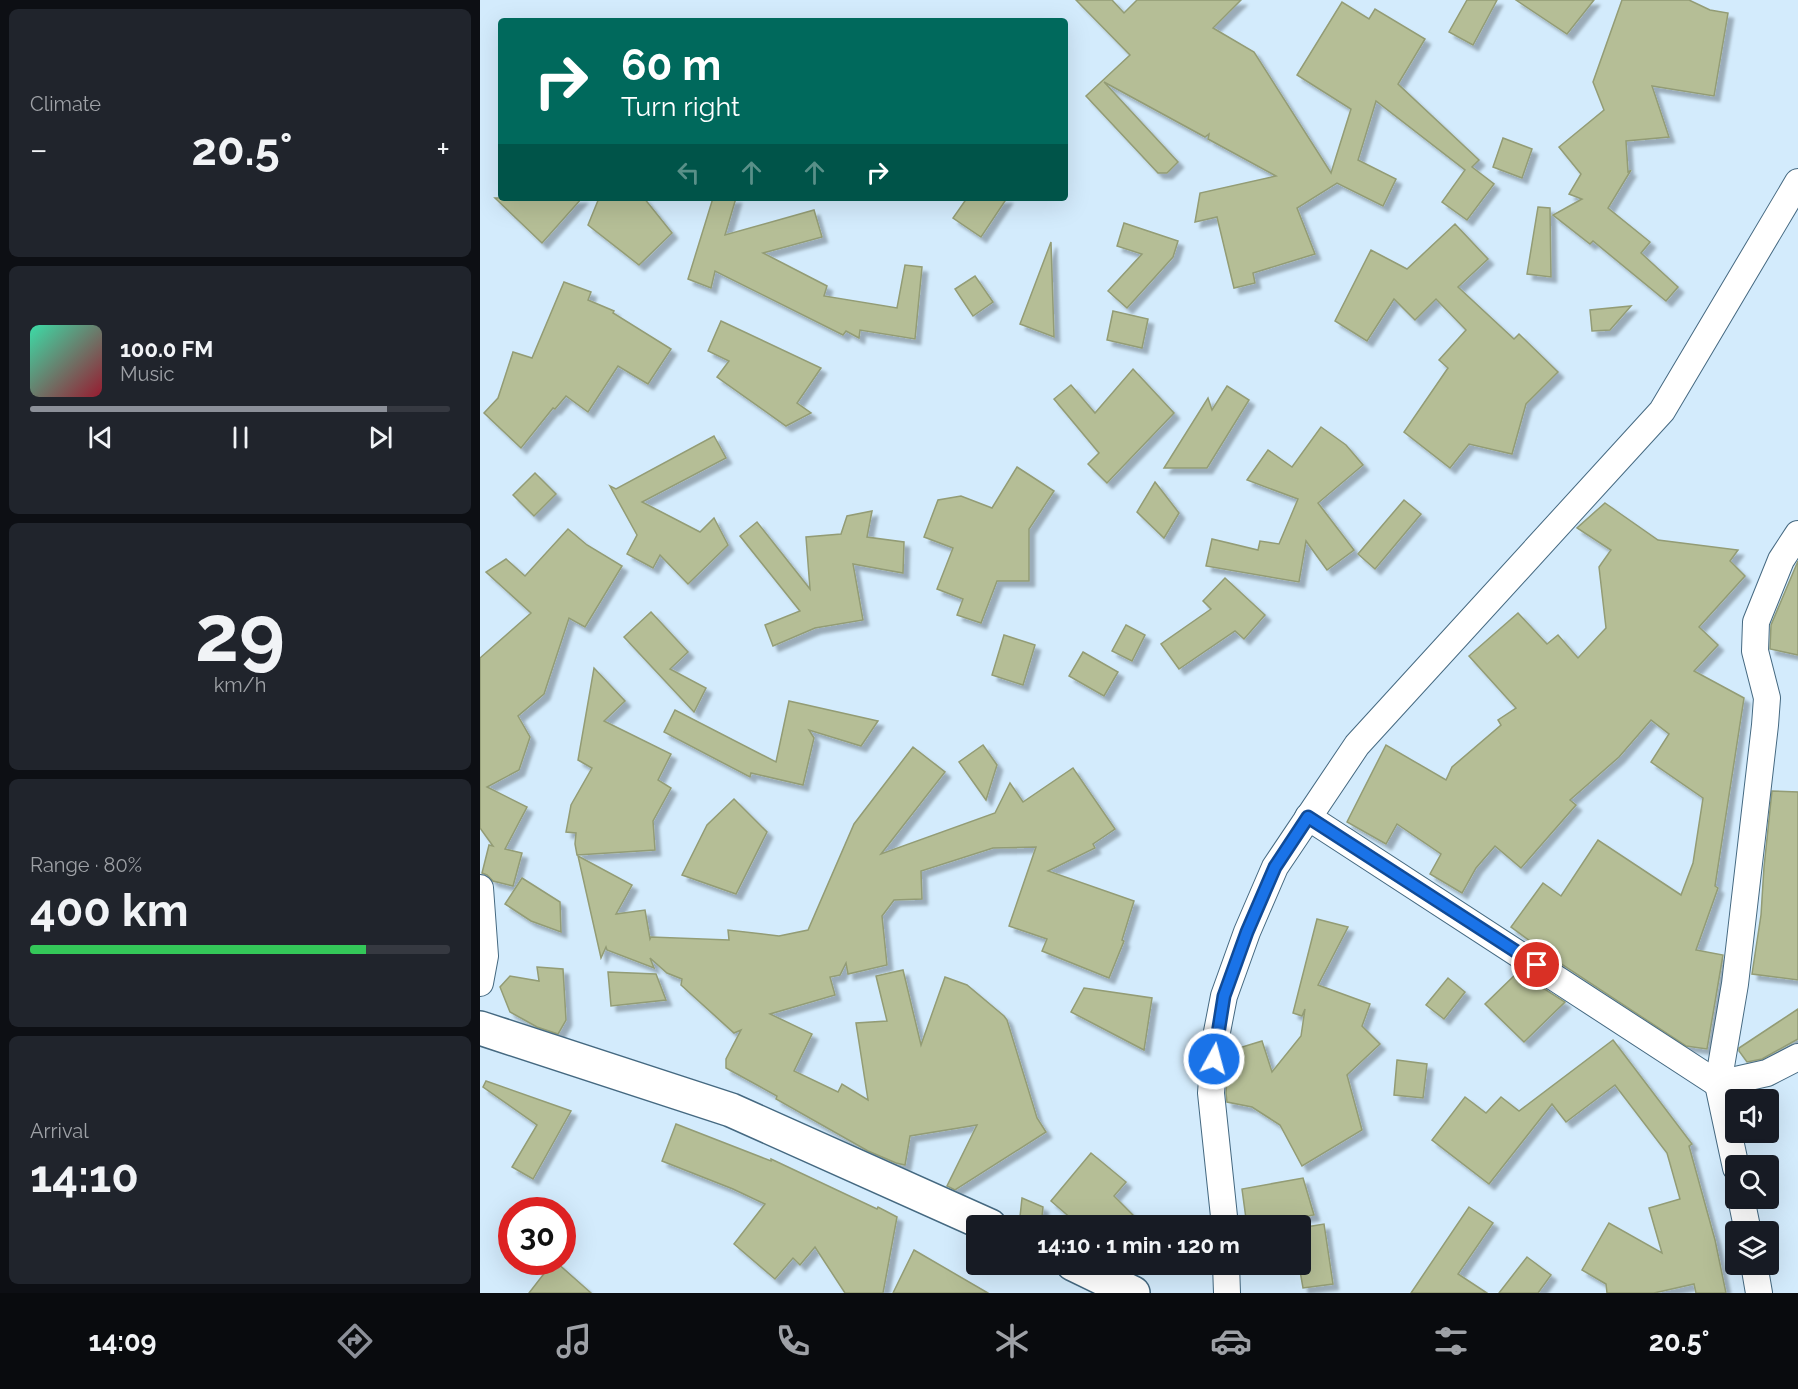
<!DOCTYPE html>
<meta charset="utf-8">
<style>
:root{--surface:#171b24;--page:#20242c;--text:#f1f3f6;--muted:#9ea1a6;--line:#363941;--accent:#8c9099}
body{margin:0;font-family:Raleway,sans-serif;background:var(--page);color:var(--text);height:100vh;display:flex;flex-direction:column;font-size:22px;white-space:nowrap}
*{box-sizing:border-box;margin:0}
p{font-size:20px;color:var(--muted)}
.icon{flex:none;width:33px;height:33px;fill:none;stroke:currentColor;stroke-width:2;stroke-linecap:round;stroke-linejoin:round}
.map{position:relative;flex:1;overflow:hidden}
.details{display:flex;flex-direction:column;gap:9px;padding:9px;background:#0d0f14;width:480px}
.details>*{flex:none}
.guide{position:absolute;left:18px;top:18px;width:570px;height:183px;border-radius:6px;box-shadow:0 6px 24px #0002;background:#00695c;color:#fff;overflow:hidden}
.tools{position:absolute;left:1245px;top:1089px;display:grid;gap:12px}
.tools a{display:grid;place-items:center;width:54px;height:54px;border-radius:6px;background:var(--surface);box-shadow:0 6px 24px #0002;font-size:30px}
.speed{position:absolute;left:18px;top:1197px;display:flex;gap:12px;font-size:30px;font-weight:700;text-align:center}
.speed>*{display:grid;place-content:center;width:78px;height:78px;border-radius:50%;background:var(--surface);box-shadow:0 6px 24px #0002;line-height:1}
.speed .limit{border:9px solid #d22;background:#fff;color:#111}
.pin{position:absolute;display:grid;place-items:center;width:51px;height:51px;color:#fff;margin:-26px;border:3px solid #fff;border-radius:50%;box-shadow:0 2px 6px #0007}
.me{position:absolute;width:66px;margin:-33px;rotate:7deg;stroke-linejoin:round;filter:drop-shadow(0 0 4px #0008)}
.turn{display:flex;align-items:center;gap:21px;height:126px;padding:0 24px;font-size:27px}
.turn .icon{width:78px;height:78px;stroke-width:2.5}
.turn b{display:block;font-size:42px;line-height:51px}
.lanes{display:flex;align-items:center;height:57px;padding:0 24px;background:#0003;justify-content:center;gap:30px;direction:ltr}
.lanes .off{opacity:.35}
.big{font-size:45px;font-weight:700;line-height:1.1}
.details .tile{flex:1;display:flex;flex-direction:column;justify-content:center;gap:9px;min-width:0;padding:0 21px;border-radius:9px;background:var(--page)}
.details .dial{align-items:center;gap:0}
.dial b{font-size:78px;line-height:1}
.song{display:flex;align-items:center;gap:18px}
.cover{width:72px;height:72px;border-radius:9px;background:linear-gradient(135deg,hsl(160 70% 55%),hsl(350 70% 35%))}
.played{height:6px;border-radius:3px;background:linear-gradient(90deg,var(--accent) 85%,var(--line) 85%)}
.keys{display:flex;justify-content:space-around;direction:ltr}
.heat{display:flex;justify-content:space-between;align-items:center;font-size:33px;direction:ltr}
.charge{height:9px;border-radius:4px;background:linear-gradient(90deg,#34c759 80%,var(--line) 0)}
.trip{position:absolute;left:486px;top:1215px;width:345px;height:60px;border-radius:6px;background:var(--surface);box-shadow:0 6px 24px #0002;font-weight:700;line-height:60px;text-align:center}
.tab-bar{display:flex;height:96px;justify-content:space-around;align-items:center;background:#090b0e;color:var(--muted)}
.tab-bar .icon{width:42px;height:42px}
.tab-bar .active{color:var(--accent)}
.tab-bar b{font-size:27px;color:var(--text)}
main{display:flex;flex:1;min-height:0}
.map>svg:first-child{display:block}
</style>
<main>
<section class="details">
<div class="tile"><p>Climate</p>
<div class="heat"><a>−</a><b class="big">20.5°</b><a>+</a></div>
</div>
<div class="tile">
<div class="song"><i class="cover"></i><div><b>100.0 FM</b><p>Music</p></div></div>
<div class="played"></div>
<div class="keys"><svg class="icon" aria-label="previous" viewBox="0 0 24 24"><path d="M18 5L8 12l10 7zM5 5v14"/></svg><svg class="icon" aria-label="pause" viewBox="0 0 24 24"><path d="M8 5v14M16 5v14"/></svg><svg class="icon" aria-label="next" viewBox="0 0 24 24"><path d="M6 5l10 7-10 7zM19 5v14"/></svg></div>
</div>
<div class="tile dial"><b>29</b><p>km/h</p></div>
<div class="tile"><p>Range · 80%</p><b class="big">400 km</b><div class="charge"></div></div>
<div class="tile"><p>Arrival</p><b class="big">14:10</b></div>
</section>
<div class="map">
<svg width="1318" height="1293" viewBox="0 0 1318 1293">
<defs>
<filter id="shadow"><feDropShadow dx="5.5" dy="5.5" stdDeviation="1.5" flood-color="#0004"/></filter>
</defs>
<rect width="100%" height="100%" fill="#d3ebfc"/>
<g fill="#b5be96" stroke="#939c75" stroke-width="1.5" filter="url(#shadow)">
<path d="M596,0h36l12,13 13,-13h104l-28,28 41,24 77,121 20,-64 -54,-34 45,-73 27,17 6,-10 50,30 -27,45 81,76 -7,7 22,17 -27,36 -25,-18 23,-32 -89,-69 -18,59 38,19 -13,27 -46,-23 -40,25 18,46 -62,19 2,10 -21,5 -17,-71 -22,5 5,-29 76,-17 -68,-37 1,-5 -4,3 -101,-55 74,80 -11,11h-9l-72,-77 44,-41z"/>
<path d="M987,0h30l-24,45 -24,-13z"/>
<path d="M1036,0h78l-27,34z"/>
<path d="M1142,0h67l21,10 18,3 -14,83 -62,-10 17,51 -43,4 2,31 3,-2 -23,38 42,34 -9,11 37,34 -12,14 -73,-60 -3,3 -37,-29 29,-16 -13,-5 12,-20 -22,-27 45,-37 -11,-28z"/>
<path d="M1023,138l29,11 -10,29 -29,-11z"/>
<path d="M15,198h87l-40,45z"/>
<path d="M119,198h45l28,35 -33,32 -51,-40z"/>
<path d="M233,198h23l-11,37 89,-25 8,27 -59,16 64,33 -3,10 73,12 8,-43 17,2 -7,72 -55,-9 -1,8 -13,-7 -3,4 -128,-64 -4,17 -23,-9z"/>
<path d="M487,198h40l-26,39 -28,-19z"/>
<path d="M1058,207l12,1 1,69 -24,-3z"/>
<path d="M644,223l54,18 -5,16 -46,51 -19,-17 34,-37 -25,-8z"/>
<path d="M975,224l33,35 -30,28 56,52 5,-5 39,38 -32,32 -14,50 -43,-10 -19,24 -46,-36 44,-64 -9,-8 27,-30 -30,-31 -21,21 -21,-21 -27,42 -32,-20 36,-71 36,19z"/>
<path d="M571,242l3,95 -34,-13z"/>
<path d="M495,276l18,26 -20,14 -18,-27z"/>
<path d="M84,282l27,10 -3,8 26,11 -1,2 58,36 -23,35 -30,-18 -30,46 -22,-16 -11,13 -2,-1 -32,40 -37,-35 14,-15 15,-46 19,6z"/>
<path d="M1151,306l-21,24 -18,1 -2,-21z"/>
<path d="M633,311l35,8 -6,29 -35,-8z"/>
<path d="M241,321l100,47 -24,35 14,10 -25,13 -69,-49 12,-16 -21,-10z"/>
<path d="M653,369l41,44 -67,70 -19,-19 11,-11 -45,-54 17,-14 24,28z"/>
<path d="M747,386l22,14 -42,68h-43l44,-70 4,12z"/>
<path d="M841,427l25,18 17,20 -45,38 36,47 -27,20 -21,-29 -7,41 -93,-16 6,-27 46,11 2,-9 19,3 19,-45 -51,-19 21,-30 24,17z"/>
<path d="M234,436l12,22 -84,44 58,30 14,-14 14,27 -40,39 -28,-29 -7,13 -26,-14 10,-19 -27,-49 6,3z"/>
<path d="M537,467l37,24 -25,38v52h-32l-16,42 -24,-8 6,-16 -26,-10 16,-41 -29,-11 14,-37 23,-4 31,12z"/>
<path d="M55,473l21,21 -22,22 -21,-21z"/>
<path d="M675,482l24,31 -15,25 -27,-26z"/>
<path d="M924,500l17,14 -46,55 -17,-15z"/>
<path d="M1125,503l53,37 80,10 -8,11 15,15 -46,51 19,18 -24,26 50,27 -29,188 3,2 -22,62 27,5 -16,94 -21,-3 -146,-96 1,-1 -30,-22 32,-44 18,13 37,-56 83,55 12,-32 10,-65 -52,-36 18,-28 -18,-14 -32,37 -49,43 6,5 -55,63 -26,-22 -19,22 -14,25 -32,-19 11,-20 -44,-30 -11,20 -39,-22 39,-77 60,35 6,-13 49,-42 -3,-5 18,-12 -47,-52 49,-43 29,31 11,-9 20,23 28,-30 -7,-61 12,-17 -34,-22z"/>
<path d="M392,511l-5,26 37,5 -1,31 -50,-9 10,56 -48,8 -42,18 -8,-21 35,-14 -60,-75 17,-14 53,67 -4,-52 35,-3 6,-18z"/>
<path d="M88,529l19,16 35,21 -37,61 -16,-9 -25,76 -26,22 12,21 -11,33 -32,17 40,20 -22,42 17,4 -9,33 -20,-5 -6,-6 -5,-2 7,-28 4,1 -13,-18v-170l51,-45 -45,-41 20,-13 19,17z"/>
<path d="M1318,561v94l-28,-6 1,-24z"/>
<path d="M745,578l40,37 -21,24 -9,-8 -56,38 -18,-25 50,-35 -8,-8z"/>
<path d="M171,612l37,40 -18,17 36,19 -12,24 -70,-75z"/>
<path d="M646,625l19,10 -13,26 -20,-10z"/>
<path d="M524,635l31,10 -12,40 -31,-10z"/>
<path d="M603,652l35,20 -14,24 -35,-20z"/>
<path d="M114,668l31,33 -21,20 67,33 -13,26 13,8 -18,33 2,29 -78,5 -2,-11 1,-11 -10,-1 5,-27 21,-37 -14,-8z"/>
<path d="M309,701l89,20 -17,25 -52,-16 5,8 -11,47 -52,-12 -1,4 -86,-45 11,-22 101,52z"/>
<path d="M503,745l14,20 -11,35 -27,-38z"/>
<path d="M433,747l32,25 -64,82 114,-41 15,-30 13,19 50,-34 42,61 -22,15 2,4 -47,23 86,30 -12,39 2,1 -15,37 -67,-27 5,-12 -38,-13 27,-79 -43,1 -72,23 1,28 -28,1 -12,16 5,49 -39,9 -2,-11 -6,12 -10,2 5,18 -65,19 42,20 -18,37 44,21 4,-8 26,16 -12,-77 31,-2 -11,-45 27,-6 18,75 24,-68 22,8 37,31 3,4 30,98 9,14 -91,58 -8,-4 30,-61 -67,11 -5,29 -9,-2 -28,-12 -92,-52 1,-3 -51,-28v-9l15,-29 -7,3 -53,-48 1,-6 -15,-6 -17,-15 4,10 -47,-18 -1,-3 -5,11 -23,-102 54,29 -16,29 29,-4 5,29 1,-2 78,3 -1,-10 51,6 29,-6 46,-106z"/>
<path d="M1292,791l26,1v188l-46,-6 9,-59 3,-48z"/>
<path d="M254,799l33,33 -31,62 -54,-19 25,-50z"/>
<path d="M42,878l38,24 1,30 -30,-11 -26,-17z"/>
<path d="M837,919l31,8 -30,58 52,19 -8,22 18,18 -33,31 15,55 -60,36 -22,-41 -28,-18 -25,-5 -1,-9 3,-42 33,-10 10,31 29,-36 4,-27 -3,7 -9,-3z"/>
<path d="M57,967l26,2 3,51 -8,14 -21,-7 -27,-15 -10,-25 10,-11 29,5z"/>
<path d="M128,972l48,2 10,26 -55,6z"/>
<path d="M1038,972l47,30 -41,40 -39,-38z"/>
<path d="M968,978l17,14 -21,27 -18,-14z"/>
<path d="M604,988l68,10 -8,52 -73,-38z"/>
<path d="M1318,1009v30l-36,20 -15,3 -8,-11v-3z"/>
<path d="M1133,1040l79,104 -3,2 26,94 11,53h-30l-2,-9 -40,9h-47l-1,-9 -24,-14 27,-47 53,30 -13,-45 31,-9 -13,-46 -52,-68 -49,37 -14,-18 -63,80 -57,-44 33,-43 21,16 15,-16 18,14z"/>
<path d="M917,1060l30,4 -4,34 -29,-3z"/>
<path d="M6,1081l85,30 -38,68 -21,-12 25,-42 -54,-38z"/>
<path d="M196,1124l95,37v-2l106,50 1,-2 19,10 -14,76h-38l-30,-46 -15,18 -7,-7 -18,21 -41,-35 31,-40 -32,-15 -71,-28z"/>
<path d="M611,1153l35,29 -12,14 27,27 -2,3h-59l-29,-25z"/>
<path d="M823,1178l11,37 -67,11 -5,-37z"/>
<path d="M542,1198l21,9 -2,19h-22z"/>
<path d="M989,1207l24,16 -35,51 29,19h-76z"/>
<path d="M844,1224l9,60 -30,4 -3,-17v-43z"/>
<path d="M434,1250l74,43h-95z"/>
<path d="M1047,1257l24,18 -13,18h-39z"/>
<path d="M73,1262h3l35,31h-62z"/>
</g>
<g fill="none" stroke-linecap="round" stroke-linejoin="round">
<defs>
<g id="street">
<path d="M828,817l410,267 49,-11 31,-16"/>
<path d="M0,888l5,68 -5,27"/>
<path d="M1256,1168l-18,-84 17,-100 30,-259 2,-27 -12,-47 1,-29 25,-62 17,-26"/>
<path d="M1261,1198l7,34"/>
<path d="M745,1226l-14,-133 4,-51 9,-46 23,-64 28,-65 82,-122 305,-334 136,-229"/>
<path d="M746,1264l1,29"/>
<path d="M1274,1264l5,29"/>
</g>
<g id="secondary">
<path d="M0,1028l251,82 259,116"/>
<path d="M593,1264l60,29"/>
</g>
</defs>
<use href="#street" stroke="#456981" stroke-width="28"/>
<use href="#secondary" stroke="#456981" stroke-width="36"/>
<use href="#street" stroke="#fff" stroke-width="26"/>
<use href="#secondary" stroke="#fff" stroke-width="33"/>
</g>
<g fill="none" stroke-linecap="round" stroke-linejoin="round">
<defs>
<path id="route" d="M734,1059l10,-63 23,-64 28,-65 33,-50 229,148"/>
</defs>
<use href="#route" stroke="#114b97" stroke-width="15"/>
<use href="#route" stroke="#1a73e8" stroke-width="10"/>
</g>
</svg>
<div class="tools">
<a><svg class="icon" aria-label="sound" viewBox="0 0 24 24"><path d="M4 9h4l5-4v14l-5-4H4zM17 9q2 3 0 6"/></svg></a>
<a><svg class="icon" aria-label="search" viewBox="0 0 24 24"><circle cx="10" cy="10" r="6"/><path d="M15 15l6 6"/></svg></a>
<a><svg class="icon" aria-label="layers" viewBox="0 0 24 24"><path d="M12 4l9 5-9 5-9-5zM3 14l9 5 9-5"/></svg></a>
</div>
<div class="speed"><div class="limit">30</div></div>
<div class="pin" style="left:1057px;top:965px;background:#d93025"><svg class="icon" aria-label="arrive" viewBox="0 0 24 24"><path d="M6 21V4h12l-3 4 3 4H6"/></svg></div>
<svg class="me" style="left:734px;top:1059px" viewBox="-20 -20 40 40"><circle r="17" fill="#1a73e8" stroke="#fff" stroke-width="3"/><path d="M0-11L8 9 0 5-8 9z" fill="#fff"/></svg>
<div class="trip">14:10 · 1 min · 120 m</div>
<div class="guide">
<div class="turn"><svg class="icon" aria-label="right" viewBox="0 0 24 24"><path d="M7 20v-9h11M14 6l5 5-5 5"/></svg><div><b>60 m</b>Turn right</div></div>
<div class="lanes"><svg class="icon off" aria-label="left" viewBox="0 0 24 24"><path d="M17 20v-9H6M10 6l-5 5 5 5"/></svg><svg class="icon off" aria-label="ahead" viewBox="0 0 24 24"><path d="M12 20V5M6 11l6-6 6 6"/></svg><svg class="icon off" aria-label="ahead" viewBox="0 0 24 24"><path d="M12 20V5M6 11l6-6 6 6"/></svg><svg class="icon" aria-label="right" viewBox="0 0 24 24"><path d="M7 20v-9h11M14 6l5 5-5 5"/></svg></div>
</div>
</div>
</main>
<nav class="tab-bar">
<b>14:09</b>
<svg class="icon active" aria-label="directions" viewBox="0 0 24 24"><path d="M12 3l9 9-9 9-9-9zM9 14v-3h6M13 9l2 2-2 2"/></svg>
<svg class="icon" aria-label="music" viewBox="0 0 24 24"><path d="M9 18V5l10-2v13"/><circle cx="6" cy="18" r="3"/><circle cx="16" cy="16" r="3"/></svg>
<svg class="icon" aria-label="phone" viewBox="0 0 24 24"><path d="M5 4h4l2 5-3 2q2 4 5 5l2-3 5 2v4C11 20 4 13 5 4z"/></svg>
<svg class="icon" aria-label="climate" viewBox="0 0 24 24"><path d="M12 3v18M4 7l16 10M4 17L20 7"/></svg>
<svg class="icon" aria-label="car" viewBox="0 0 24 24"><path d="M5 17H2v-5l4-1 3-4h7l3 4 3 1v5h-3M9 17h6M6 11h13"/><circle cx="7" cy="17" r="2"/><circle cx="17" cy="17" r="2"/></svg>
<svg class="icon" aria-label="filters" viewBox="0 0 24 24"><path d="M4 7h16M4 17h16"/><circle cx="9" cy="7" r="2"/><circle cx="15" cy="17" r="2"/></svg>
<b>20.5°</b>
</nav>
